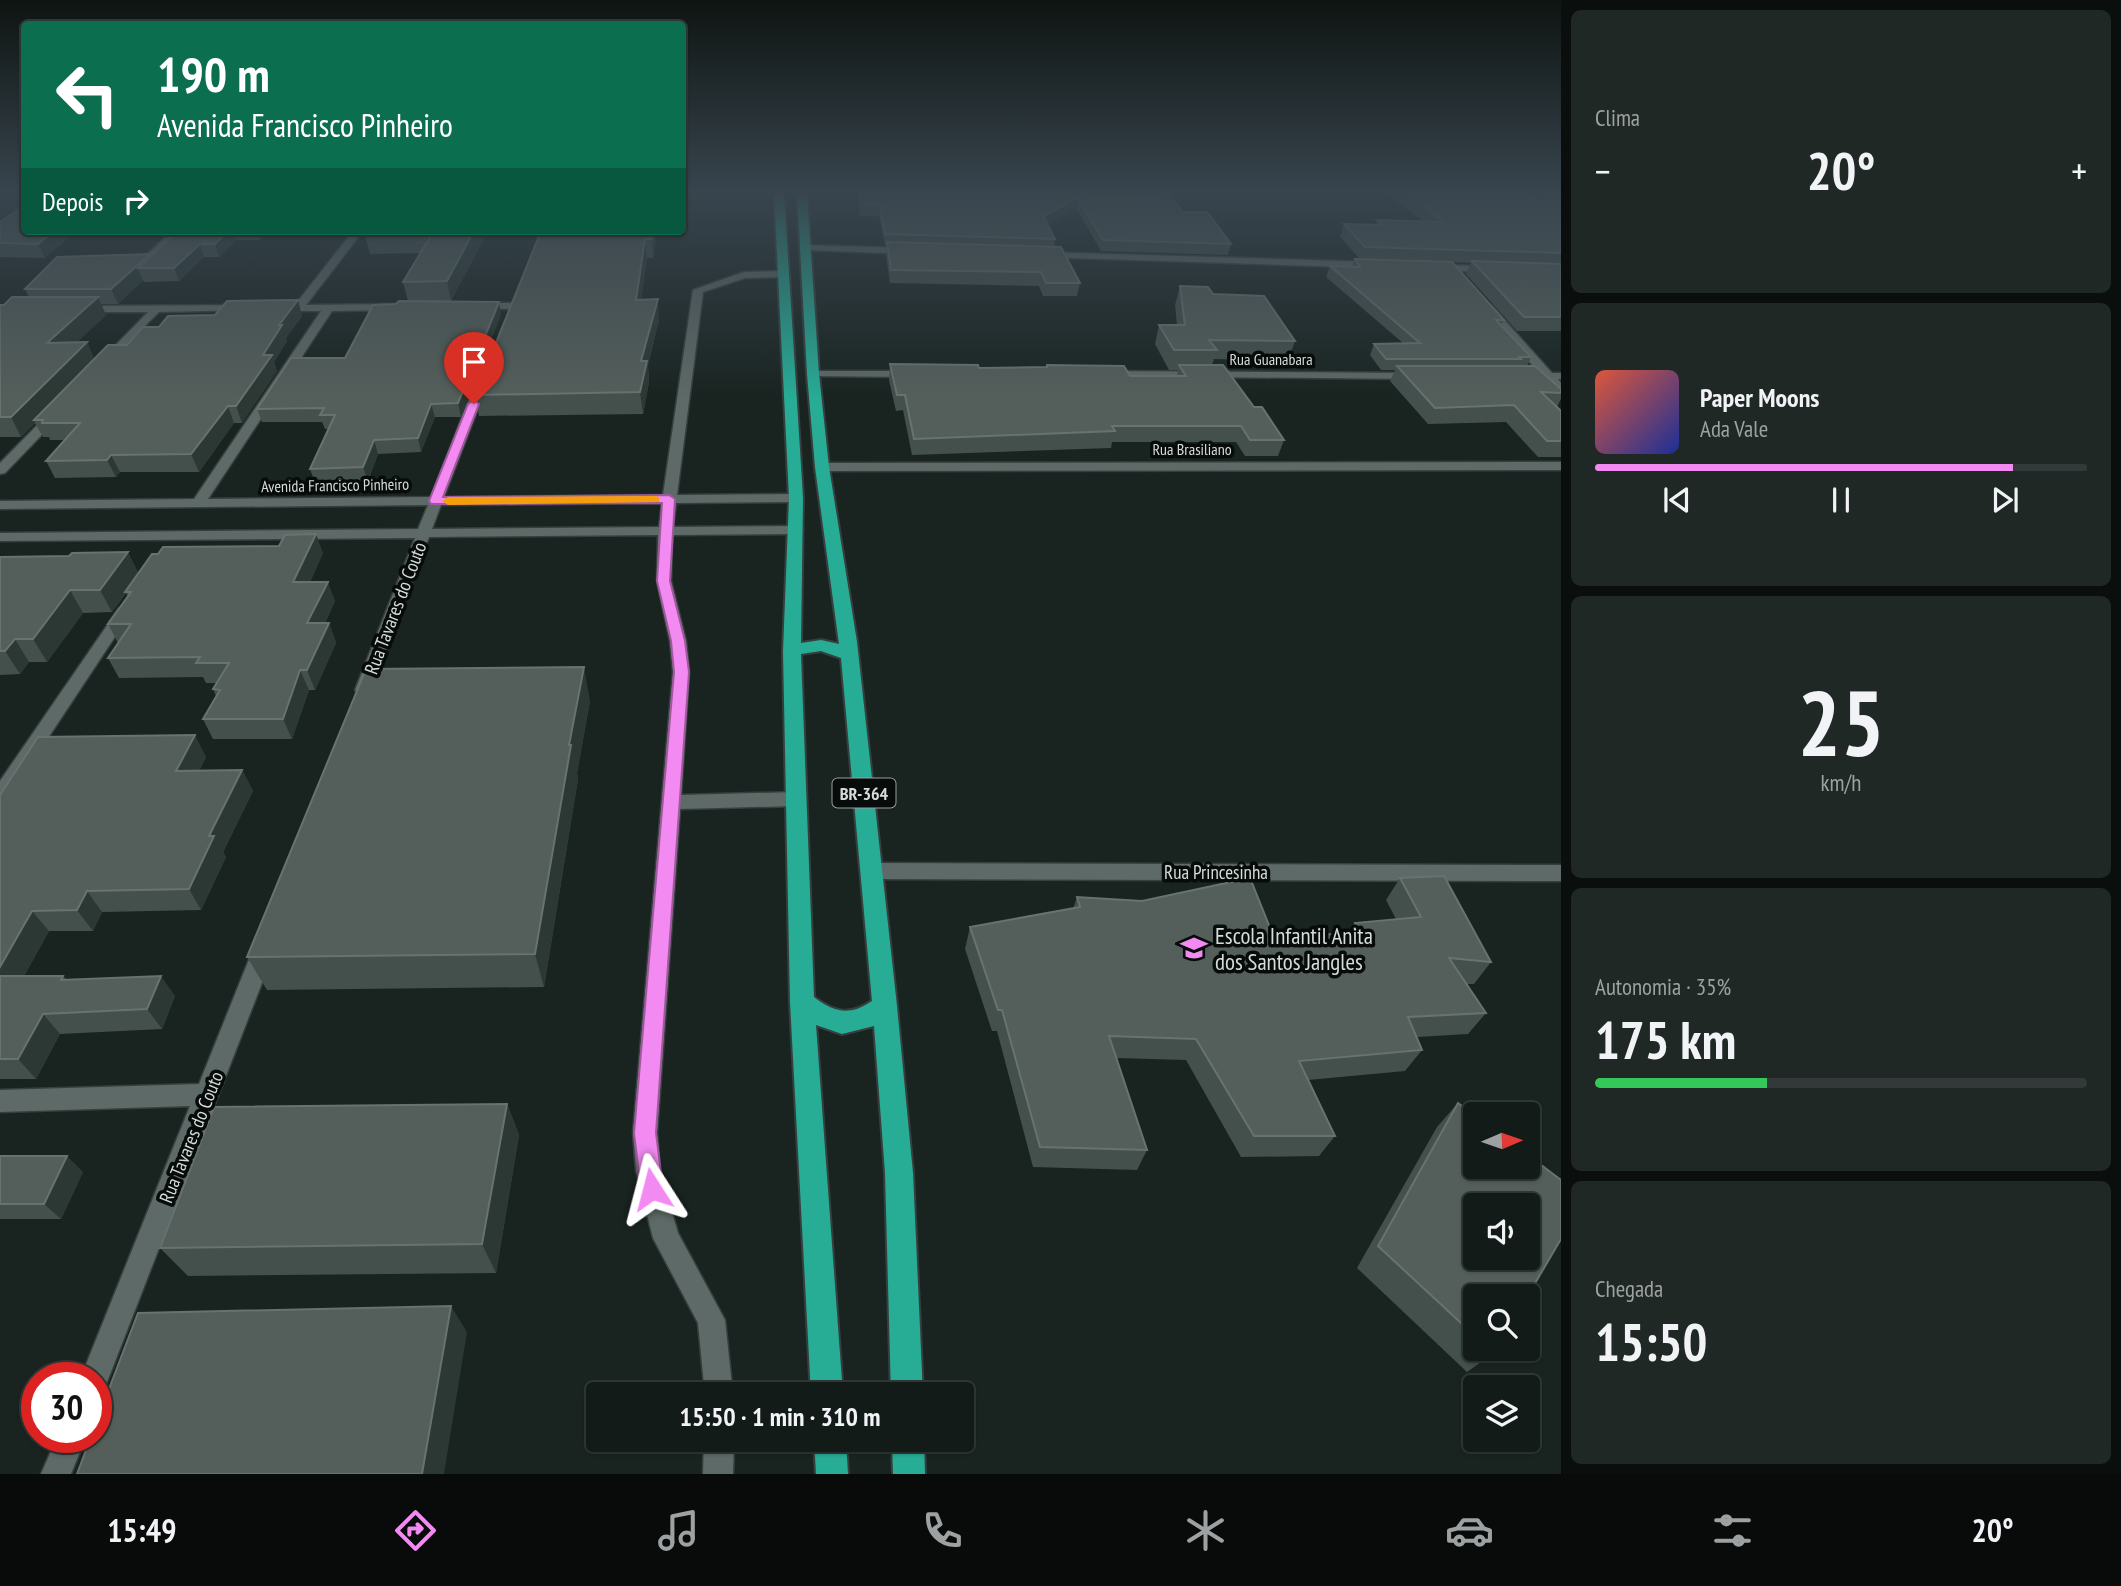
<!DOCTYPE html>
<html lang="pt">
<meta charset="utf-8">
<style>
:root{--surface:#131b19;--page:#202826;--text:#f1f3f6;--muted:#9da1a2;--line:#323938;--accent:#f38af2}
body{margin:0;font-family:"PT Sans Narrow",sans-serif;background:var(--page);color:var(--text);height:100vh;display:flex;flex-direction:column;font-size:26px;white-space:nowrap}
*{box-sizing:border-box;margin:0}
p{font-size:23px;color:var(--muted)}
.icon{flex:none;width:38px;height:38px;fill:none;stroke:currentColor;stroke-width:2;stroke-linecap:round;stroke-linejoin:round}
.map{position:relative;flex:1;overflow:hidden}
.side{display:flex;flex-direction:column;gap:10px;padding:10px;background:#0a0f0e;width:560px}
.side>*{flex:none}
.guide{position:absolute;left:21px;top:21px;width:665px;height:214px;border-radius:7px;box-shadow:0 2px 5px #0004,0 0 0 2px var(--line);background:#0b6e4f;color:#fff;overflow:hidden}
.needle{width:46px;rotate:88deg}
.buttons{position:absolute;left:1463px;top:1102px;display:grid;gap:14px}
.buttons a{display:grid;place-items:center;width:77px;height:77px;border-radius:7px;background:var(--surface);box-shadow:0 2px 5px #0004,0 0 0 2px var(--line);font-size:35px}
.speed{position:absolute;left:21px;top:1362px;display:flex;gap:14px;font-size:35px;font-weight:700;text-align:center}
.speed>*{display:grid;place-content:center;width:91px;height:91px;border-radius:50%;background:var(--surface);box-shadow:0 2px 5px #0004,0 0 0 2px var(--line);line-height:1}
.speed .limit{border:10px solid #d22;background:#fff;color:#111}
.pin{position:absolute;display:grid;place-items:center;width:60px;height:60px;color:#fff;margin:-72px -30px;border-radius:50% 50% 50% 0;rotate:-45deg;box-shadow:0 0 7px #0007}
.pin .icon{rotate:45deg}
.me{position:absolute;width:77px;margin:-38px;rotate:351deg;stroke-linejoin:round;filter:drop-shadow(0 0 5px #0008)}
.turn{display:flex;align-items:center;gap:24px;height:147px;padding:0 21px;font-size:32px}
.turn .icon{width:91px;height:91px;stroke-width:2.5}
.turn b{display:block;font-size:49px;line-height:60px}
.then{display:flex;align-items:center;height:66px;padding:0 21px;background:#0003;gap:14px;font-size:26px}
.big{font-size:52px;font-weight:800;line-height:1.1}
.side .card{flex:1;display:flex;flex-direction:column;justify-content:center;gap:10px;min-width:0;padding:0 24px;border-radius:10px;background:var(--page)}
.side .dial{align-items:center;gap:0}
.dial b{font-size:91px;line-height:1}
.song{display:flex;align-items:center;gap:21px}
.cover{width:84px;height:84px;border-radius:10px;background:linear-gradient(135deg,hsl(10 70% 55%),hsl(230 70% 35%))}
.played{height:7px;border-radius:4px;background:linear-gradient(90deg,var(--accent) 85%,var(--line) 85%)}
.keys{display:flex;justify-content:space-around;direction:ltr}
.heat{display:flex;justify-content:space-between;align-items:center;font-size:38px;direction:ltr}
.charge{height:10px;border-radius:5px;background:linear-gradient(90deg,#34c759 35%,var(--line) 0)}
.trip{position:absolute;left:586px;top:1382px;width:388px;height:70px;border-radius:7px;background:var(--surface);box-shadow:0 2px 5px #0004,0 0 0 2px var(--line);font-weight:800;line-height:70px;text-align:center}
.menu{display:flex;height:112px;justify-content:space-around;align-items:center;background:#080b0a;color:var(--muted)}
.menu .icon{width:49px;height:49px}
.menu .selected{color:var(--accent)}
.menu b{font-size:32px;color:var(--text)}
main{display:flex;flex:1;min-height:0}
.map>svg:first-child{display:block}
</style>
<main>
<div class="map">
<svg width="1561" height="1474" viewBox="0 0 1561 1474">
<rect width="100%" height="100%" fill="#192421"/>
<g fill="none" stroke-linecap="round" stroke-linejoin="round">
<defs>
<g id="minor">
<path d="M172,231h10l-36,34h-6v-4z"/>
<path d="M353,231h10l-57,74 90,-1 5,3 -5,3 -64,1 -124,188 223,-2 47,-120 6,-3 6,3 -46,120 219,-2 30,-205 51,-18 40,-1 5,3 -5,3 -39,1 -42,14 -26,203 119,-1 7,4 -7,4 -120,1 -3,24 123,-1 7,4 -7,4 -124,1 -1,46 15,60 3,31 -8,123 115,-3 7,2 2,5 -2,5 -7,2 -116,3 -23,324 3,38 18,62 47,87 8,75h-28l-7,-72 -45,-85 -17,-67 -3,-38 40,-461 -3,-31 -13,-60 1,-46 -229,2 -58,153 -8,6 -8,-6 60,-152 -415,3v-8l418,-4 10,-24 -428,4v-8l194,-2 127,-188h-44l-5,-3 5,-3h18zM662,503l-3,24 -227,2 9,-24z"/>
<path d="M806,245l105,3 5,3 -5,3 -108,-4 -2,-2z"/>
<path d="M1044,252l332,10 5,3 -5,3 -335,-11v-4z"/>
<path d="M1435,265l56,1 5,3 -5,3 -59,-2 -2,-2z"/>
<path d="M477,303h35l5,3 -5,3 -39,-1 -1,-2z"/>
<path d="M246,305l5,3 -1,2 -91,2 -53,52 -6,-3 2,-2 46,-47h-67l-5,-3 5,-3z"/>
<path d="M1484,306h8l60,67h9v6h-3l3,4v11l-16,-15 -25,-1v-4l19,-1 -55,-63z"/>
<path d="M813,371h98l6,3 -6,3 -102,-1 -2,-2z"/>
<path d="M1107,371l308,2 6,3 -6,3 -312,-3 -2,-2z"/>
<path d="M55,410l4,1v6l-54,56 -5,1v-11l51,-52z"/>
<path d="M1561,462v8l-739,1 -6,-4 6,-4z"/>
<path d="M124,606l8,5 -125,189 -7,2v-21l119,-173z"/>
<path d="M872,863l689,2v16l-689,-2 -7,-3 -3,-5 3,-5z"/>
<path d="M263,943l7,3 4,6 -165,425 -4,10 -9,4v-14h-15l109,-271 -190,6v-22l199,-6 53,-132 4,-6z"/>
<path d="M57,1437h29l-15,37h-30z"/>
<path d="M704,1440h30l-1,34h-30z"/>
</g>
<g id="trunk">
<path d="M774,193h10l19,305 -2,145 20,-3 18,4 -24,-177 -8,-93 -10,-181h10l12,181 10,93 28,175 40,364 16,167 10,222h-32l-6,-222 -11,-147 -32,8 -26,-9 27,370h-32l-21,-393 -7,-351 6,-153zM821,651l20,7 31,343c-22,15 -37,12 -58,-4l-13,-343z"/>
<path d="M814,1440h32l2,34h-32z"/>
<path d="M892,1440h32l1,34h-32z"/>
</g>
</defs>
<use href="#minor" stroke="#363f3d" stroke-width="3"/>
<use href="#trunk" stroke="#363f3d" stroke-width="4"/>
<use href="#minor" fill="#5e6a67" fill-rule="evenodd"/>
<use href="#trunk" fill="#27ac96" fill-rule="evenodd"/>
</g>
<g fill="#44504c" fill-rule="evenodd">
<path d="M859,193h308l16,19 48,32 -3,11 -127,-4 -25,-43 -29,16 8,15 -1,8 26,36 -3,13h-34l-4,-10 -149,-3 -4,-28 1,-10h-2l-6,-29h-20zM1104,196l51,1 1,1z"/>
<path d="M1386,193h175v138h-44l-51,-57 5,-11 -19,-1 52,58 -3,5 30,32 -4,9 34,23v10l-4,8 4,4v46h-23l-32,-35 -78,2 -38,-43 5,-11h-14l-11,-15 4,-11 29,-1 -77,-66 4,-11 22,1 3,-8h5l-20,-22 4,-13 32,1 1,-5 47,2z"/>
<path d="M0,222l76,9 -31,27 -45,-1z"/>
<path d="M177,231h90l-7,9h-24l-17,17h-15l-25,24 -35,1 -1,-2 -25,24h-17l5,11 -29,27h10l7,17 33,-14 32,-18 143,-11 -16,22 1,3 -13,21 3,9 -35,52h-8l-35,49h-79l-4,5 -61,1 -9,-17 18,-21h-14l-1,-3h-6l-8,-14 -14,14h-21v-132h4l25,-8 -4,-8 125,-35 1,2z"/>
<path d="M366,231h122l-37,70 50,13 -40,103h-26l-14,35 -43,2 -10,27 -53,2 -5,-14 19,-40h-4l-3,-7h-60l-5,-13 88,-51 51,-54 12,-3 -5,-19 18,-29 -51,1 -5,-19 1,-2z"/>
<path d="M541,231h116l-4,27h-6l-6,42 18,20 -11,45 1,17 -6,32 -164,2 -4,-21z"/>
<path d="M1180,286l33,8 82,47 -7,20 -74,-2 -2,6 42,42 30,33 -6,16h-33l-9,-14h-124l-1,6 -199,7 -9,-45 -7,1 -7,-31 1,-16 89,4 151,8h47l1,-6h-9l-14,-26 4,-19h18l-2,-20z"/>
<path d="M323,553l-13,29 25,19 -10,22h4l7,20 -21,47h-6l-17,49h-79l-10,-20 13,-23 -3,-7 4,-6h-11l-3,-6 -84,1 -11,-20 10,-15 -10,-19 20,-27 -2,-4 -14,19 -29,1 -36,49h-18l-9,12 -20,1v-118l138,16z"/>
<path d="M590,701l-13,72 1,6 -34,208 -277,3 -20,-33z"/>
<path d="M206,757l-7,14 43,-1 11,21 -30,61 3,5 -25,53 -99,2 -9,19h-44l-25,45h39l4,4 108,16 -13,33 -102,5 -24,45h-36v-284z"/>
<path d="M1400,878l91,84 -17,22h-8l20,29 -18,21 -51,3 5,13 -17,21 -97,9 27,56 -16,20 -78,1 -55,-97 -70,-2 31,92 -10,20 -104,-3 -36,-136h-5l-27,-82 5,-22 103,-18 4,-12 198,43 74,-8 6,-9 41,-4 -10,-19z"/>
<path d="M1458,1103l17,194v52h21l-2,4 -27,19 -110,-104 80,-141z"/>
<path d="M507,1104l12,31 -23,138 -308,3 -28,-28z"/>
<path d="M0,1156l83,16 -22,47h-61z"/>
</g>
<g fill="#2c3834">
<path d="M1078,198l-2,10 -34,19 1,-11z"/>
<path d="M54,231h22l-31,27 -7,-14z"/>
<path d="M228,231h5l3,9 -17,17 -4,-13z"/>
<path d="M257,231h10l-7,9z"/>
<path d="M474,231h14l-37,70 -4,-20z"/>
<path d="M653,231h4l-4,27 -1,-19z"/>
<path d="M645,239l2,19 -9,62 -2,-20z"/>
<path d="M200,244l4,13 -25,24 -5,-13z"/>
<path d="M150,254l5,14h-17l5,12 -25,24 -7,-15z"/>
<path d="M98,297l8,18 -50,47 -9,-19z"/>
<path d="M658,299l1,21 -11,45 1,17 -6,32 -3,-22 1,-31z"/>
<path d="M298,300l4,16 -16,22 1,3 -13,21 3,9 -35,52 -6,-17 43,-81z"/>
<path d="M499,302l2,12 -40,103 -3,-14z"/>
<path d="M87,342l8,19 -61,59 1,3 -14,14 -10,-20z"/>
<path d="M431,404l4,13 -14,35 -3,-14z"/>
<path d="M228,406l6,17 -35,49 -8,-18z"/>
<path d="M374,440l4,14 -10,27 -5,-14z"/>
<path d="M111,455l9,17 -4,5 -9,-17z"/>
<path d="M316,534l7,19 -22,48 -8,-19z"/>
<path d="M128,552l11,22 -27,38 -12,-22z"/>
<path d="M328,582l7,19 -20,42 -8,-20z"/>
<path d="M70,590l13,23 -36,49 -14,-23z"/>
<path d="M329,623l7,20 -21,47 -8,-20z"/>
<path d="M15,639l14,23 -9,12 -15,-23z"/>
<path d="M584,667l6,34 -13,72 1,6 -34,208 -9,-33 34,-209z"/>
<path d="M300,670l9,20 -17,49 -9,-20z"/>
<path d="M195,735l11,22 -18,35 -12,-21z"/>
<path d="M242,770l11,21 -30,61 3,5 -25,53 -12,-21 20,-53z"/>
<path d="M87,891l15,21 -9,19 -16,-21z"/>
<path d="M32,911l17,20 -36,65 -13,-14v-15z"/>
<path d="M161,976l14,20 -13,33 -15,-20z"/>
<path d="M43,1014l17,20 -24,45 -18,-20z"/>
<path d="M507,1104l12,31 -23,138 -14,-29z"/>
<path d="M67,1156l16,16 -22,47 -17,-15z"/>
<path d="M451,1306l16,26 -23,142h-22z"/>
</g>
<g fill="#545f5b" stroke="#68726f" stroke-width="2" fill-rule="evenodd">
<path d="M860,193h154l143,5 6,-5h4l16,19h24l24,32 -128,-4 -25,-42 -35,18 12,23 -170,-5 -5,-29h-20z"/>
<path d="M1406,193h118l16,11 11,-4 -9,-7h19v60l-196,-6 -21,-23 38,1 -5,-5 68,2z"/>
<path d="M24,206v25h30l-16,13 -38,-1v-21z"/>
<path d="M177,231h51l-13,13h-15l-26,24h-36z"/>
<path d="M368,231h106l-27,50 -44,1 29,-48 -67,1z"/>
<path d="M541,231h112l-1,8h-7l-9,61 22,-1 -17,62h6l-7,31 -165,3z"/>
<path d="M887,242l174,5 19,36h-34l-5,-11 -150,-2z"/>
<path d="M150,254l-39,35h-86l32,-32z"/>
<path d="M1355,259l97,3 52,58h-8l35,37h-12l2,2h-135l-12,-15 46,-1 -90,-77 30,1z"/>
<path d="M1472,261l89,3v53h-37z"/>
<path d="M1180,286l28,1 5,7 51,2 31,45 -86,-1 8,10h-43l-15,-25h26z"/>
<path d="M12,297h86l-51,46 40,-1 -76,75h-11v-112h4z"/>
<path d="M298,300l-19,25h3l-19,30h9l-36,51h-8l-37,48 -80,1 -4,5 -61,1 34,-38h-38l1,-3h-9l74,-75h19l16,-18h16l9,-11 47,-1 12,-14z"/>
<path d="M399,301l100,1 -41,101 -27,1 -13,34 -44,2 -11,27 -53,2 25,-54h-15l4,-7 -67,1 34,-51h54l28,-53 23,-1z"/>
<path d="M890,364l88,1 1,3 68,-1v-2l77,1 6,10h56l-7,-11h44l31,42h8l22,33h-34l-9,-14h-129l3,5 -201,8 -9,-44h-8z"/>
<path d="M1397,366h138l26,23v4l-20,-1 20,19v30h-14l-33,-36 -79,3z"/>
<path d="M316,534l-23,48h35l-21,41h22l-22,47h-7l-17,49h-80l17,-29 -7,-1 16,-26h-33l4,-6 -92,1 23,-34h-23l23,-32h-6l27,-38h6l5,-7 116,-1 6,-11z"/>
<path d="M128,552l-28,38h-30l-37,49h-18l-10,12h-5v-94l69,-1 3,-3z"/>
<path d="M584,667l-15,78h2l-36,209 -288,3 119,-288z"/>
<path d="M195,735l-19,36 66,-1 -33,66h5l-25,53 -102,2 -10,19 -45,1 -32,56v-172l38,-58z"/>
<path d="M1444,876l47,86 -42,-4 37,55 -78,4 14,33 -123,11 36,75h-81l-58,-97 -87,-3 38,114 -107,-3 -38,-137h-4l-28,-83 110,-20 -3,-10 65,4 108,-23 25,62 85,-9 -5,-8 66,-6 -21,-39z"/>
<path d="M0,976h63l-2,4 100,-4 -14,33 -104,5 -25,45h-18z"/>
<path d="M1458,1103l17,13v51h53v-12l33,25v59l-34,58h-52v39l-97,-90zM1475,1206h53v52h-53z"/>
<path d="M507,1104l-25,140 -322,4 54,-141z"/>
<path d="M0,1156h67l-23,48h-44z"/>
<path d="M451,1306l-29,168h-345l14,-37h5v-14l42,-110z"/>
</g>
<linearGradient id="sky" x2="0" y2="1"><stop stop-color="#0e1412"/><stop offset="0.48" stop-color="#38454e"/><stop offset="1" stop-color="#38454e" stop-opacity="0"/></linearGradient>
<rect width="1561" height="399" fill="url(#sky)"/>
<path fill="#f38af2" stroke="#9e5a9d" stroke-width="2" d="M474,400l5,4 -36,93 226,-2 6,4 -5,82 15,60 4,31 -33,461 7,56 -3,8 -8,3 -8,-3 -3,-8 -7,-56 40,-461 -3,-31 -14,-60 5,-78 -231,1 -2,-3 39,-97z"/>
<path fill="#f59e0b" d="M655,496l4,1v5l-211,3 -6,-4 6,-4z"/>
<defs>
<symbol id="school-bare" viewBox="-9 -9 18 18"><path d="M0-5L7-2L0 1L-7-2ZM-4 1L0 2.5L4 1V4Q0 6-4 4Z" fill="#f38af2" stroke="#070c0b" stroke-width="2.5" paint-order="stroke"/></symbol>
</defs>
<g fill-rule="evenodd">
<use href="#school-bare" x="1175" y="929" width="38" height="38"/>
</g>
<g text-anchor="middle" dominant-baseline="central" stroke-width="7" stroke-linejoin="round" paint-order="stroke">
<g font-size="16" fill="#d5dcda" stroke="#070c0b">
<text x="1271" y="359">Rua Guanabara</text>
<text x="1192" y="449">Rua Brasiliano</text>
<text transform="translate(335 485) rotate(-1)">Avenida Francisco Pinheiro</text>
</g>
<rect fill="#070c0b" stroke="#979e9c" stroke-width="2" x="832.5" y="778.5" width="63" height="29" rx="5"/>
<g font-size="18" font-weight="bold" fill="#d5dcda">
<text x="864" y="793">BR-364</text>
</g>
<g font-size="19" fill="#d5dcda" stroke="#070c0b">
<text transform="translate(395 608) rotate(-69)">Rua Tavares do Couto</text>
<text x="1216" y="872">Rua Princesinha</text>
<text transform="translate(191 1137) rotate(-68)">Rua Tavares do Couto</text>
</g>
<g font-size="23" fill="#d5dcda" stroke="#070c0b" text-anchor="start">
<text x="1215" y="935">Escola Infantil Anita<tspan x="1215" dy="26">dos Santos Jangles</tspan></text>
</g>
</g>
</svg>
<div class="buttons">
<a><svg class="needle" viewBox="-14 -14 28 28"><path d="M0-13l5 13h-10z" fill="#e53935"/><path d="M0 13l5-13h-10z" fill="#9da1a2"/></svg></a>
<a><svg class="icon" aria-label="sound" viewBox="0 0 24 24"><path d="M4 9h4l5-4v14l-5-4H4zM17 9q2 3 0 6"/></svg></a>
<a><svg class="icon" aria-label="search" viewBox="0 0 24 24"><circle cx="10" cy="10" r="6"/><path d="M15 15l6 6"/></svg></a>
<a><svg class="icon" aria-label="layers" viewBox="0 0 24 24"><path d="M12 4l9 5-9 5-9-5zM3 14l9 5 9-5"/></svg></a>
</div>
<div class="speed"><div class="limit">30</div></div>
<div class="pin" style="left:474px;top:404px;background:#d93025"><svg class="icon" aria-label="arrive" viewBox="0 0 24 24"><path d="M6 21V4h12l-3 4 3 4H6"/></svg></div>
<svg class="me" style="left:652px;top:1189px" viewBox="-20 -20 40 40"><path d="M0-17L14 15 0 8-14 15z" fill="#f38af2" stroke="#fff" stroke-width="4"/></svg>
<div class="trip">15:50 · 1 min · 310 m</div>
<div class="guide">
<div class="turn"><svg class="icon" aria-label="left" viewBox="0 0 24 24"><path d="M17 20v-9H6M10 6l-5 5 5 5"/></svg><div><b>190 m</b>Avenida Francisco Pinheiro</div></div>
<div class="then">Depois<svg class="icon" aria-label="right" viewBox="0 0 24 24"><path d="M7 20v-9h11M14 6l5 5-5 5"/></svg></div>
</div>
</div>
<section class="side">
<div class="card"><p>Clima</p>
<div class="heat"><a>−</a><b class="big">20°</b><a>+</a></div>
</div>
<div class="card">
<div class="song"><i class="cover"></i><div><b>Paper Moons</b><p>Ada Vale</p></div></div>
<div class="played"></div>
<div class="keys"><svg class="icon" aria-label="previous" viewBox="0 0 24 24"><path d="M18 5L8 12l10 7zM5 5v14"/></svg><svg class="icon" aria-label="pause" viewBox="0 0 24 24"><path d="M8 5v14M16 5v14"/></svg><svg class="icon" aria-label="next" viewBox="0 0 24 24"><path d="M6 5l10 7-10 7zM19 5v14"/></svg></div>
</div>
<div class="card dial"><b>25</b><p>km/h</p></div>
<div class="card"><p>Autonomia · 35%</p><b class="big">175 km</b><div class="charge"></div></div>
<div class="card"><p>Chegada</p><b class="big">15:50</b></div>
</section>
</main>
<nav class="menu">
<b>15:49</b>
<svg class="icon selected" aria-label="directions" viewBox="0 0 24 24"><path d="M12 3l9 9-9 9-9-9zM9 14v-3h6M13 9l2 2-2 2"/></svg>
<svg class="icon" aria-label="music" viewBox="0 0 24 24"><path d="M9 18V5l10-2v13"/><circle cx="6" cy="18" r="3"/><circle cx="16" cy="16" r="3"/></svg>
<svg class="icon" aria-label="phone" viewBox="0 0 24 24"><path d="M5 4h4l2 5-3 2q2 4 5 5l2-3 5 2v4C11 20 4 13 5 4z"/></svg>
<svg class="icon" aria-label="climate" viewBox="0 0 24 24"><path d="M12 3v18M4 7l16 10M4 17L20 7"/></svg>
<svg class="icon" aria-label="car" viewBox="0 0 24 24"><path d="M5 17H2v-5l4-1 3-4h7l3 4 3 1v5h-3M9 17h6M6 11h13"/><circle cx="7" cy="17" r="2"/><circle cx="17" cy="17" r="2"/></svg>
<svg class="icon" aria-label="filters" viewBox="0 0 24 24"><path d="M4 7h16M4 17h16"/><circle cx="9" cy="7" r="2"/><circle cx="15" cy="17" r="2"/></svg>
<b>20°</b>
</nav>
